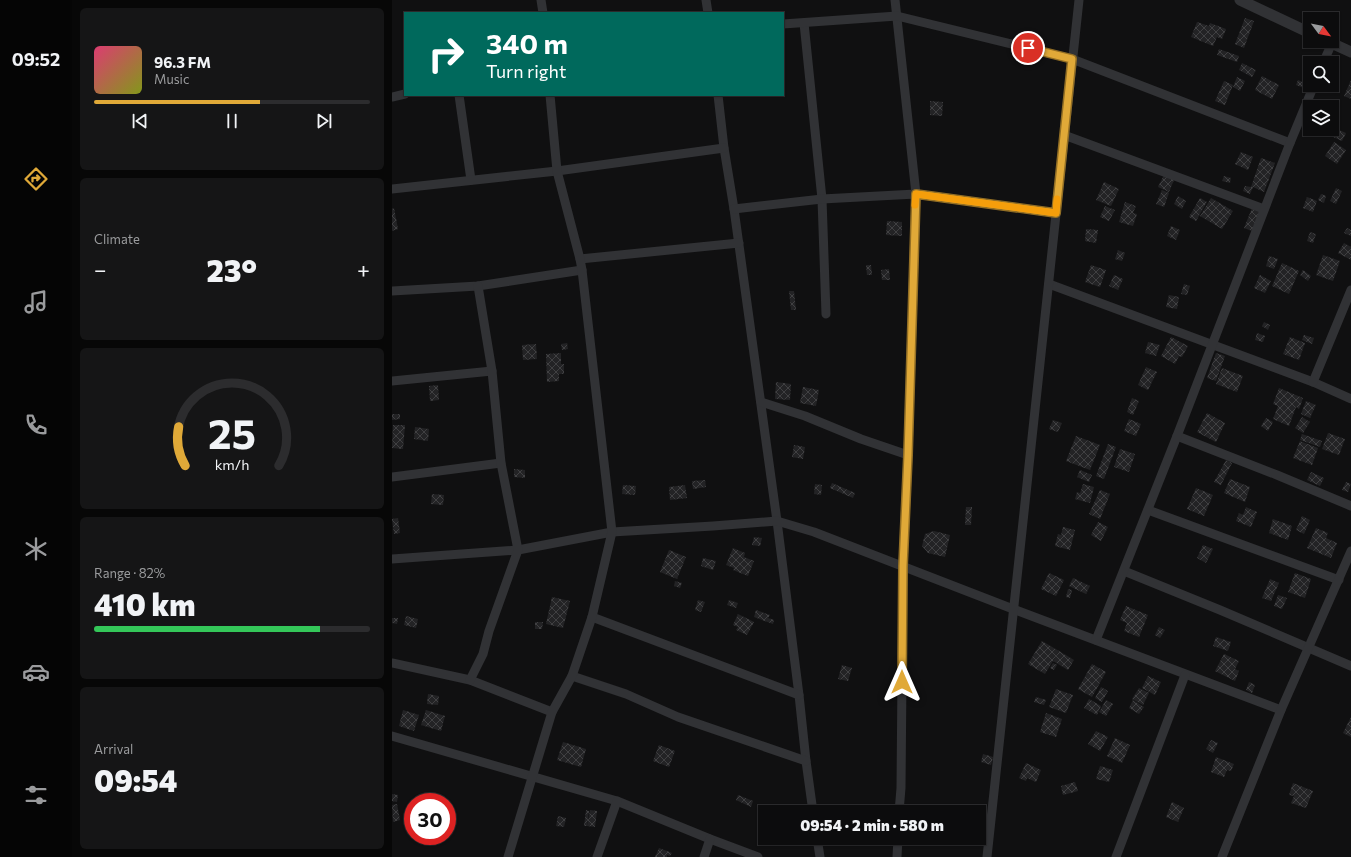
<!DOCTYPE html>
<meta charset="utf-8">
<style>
:root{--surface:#0c0c0d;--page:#151516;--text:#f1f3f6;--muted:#9a9b9d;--line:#2c2c2e;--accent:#e0a938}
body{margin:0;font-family:Commissioner,sans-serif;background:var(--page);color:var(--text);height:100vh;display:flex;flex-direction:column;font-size:15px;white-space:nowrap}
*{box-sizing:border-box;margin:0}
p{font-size:13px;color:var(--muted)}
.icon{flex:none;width:22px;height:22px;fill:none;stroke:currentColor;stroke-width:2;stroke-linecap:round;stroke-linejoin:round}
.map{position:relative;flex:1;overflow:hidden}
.sheet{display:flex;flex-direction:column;gap:8px;padding:8px;background:#070707;width:320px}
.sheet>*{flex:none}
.top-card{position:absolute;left:12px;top:12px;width:380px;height:84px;border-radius:0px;box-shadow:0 1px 3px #0004,0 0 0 1px var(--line);background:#00695c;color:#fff;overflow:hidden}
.needle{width:26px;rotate:122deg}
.controls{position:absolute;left:911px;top:12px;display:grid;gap:8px}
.controls a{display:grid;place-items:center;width:36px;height:36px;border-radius:0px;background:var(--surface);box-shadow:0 1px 3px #0004,0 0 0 1px var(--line);font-size:20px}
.speed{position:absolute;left:12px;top:793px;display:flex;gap:8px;font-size:20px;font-weight:700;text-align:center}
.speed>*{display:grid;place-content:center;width:52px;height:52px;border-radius:50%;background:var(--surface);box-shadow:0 1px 3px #0004,0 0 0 1px var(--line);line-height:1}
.speed .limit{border:6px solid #d22;background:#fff;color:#111}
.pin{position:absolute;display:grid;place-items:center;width:34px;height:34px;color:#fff;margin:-17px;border:2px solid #fff;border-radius:50%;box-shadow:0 1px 4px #0007}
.me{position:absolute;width:44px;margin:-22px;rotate:0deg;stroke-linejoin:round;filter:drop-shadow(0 0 3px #0008)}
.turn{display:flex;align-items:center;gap:14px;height:84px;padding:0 16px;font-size:18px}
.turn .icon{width:52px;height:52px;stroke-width:2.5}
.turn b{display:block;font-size:28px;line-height:34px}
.big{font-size:30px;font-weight:800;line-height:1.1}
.sheet .card{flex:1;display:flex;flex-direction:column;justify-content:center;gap:6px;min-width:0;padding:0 14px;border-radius:6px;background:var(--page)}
.sheet .dial{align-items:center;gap:0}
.dial svg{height:104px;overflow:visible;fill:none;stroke:var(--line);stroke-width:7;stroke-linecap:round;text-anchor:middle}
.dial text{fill:var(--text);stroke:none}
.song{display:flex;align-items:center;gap:12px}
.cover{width:48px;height:48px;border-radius:6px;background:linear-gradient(135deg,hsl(340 70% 55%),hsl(70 70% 35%))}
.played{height:4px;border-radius:2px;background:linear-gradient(90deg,var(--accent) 60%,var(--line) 60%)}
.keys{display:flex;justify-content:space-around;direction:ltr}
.heat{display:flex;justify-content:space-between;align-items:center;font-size:22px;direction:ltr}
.charge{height:6px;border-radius:3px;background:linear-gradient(90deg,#34c759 82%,var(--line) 0)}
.trip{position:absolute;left:366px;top:805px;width:228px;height:40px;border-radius:0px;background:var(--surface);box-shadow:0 1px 3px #0004,0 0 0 1px var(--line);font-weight:800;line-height:40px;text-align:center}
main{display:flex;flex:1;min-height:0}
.menu{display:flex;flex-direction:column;width:72px;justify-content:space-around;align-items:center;background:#050505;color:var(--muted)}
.menu .icon{width:28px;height:28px}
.menu .on{color:var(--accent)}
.menu b{font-size:18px;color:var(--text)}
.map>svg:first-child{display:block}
</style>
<main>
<nav class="menu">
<b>09:52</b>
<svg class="icon on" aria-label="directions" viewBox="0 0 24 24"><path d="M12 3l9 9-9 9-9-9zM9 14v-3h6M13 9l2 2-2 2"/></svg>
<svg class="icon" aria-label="music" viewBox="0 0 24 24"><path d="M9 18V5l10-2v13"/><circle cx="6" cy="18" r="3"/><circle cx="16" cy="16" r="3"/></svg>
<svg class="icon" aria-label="phone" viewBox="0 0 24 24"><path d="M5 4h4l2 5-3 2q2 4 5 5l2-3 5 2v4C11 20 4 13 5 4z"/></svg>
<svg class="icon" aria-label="climate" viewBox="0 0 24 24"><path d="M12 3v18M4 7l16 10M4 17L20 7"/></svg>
<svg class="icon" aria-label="car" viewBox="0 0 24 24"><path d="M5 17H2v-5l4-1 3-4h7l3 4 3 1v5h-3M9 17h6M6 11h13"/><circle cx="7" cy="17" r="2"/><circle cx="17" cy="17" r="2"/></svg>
<svg class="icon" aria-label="filters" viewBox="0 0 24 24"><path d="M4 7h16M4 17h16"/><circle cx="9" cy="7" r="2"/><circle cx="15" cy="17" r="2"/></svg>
</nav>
<section class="sheet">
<div class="card">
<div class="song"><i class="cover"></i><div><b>96.3 FM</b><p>Music</p></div></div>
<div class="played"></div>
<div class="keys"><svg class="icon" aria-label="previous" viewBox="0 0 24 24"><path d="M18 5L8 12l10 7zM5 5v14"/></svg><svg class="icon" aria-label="pause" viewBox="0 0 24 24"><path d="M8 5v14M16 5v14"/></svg><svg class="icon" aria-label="next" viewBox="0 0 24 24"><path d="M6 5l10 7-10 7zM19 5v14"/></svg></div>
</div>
<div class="card"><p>Climate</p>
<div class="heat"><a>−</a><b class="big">23°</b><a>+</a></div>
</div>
<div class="card dial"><svg viewBox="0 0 100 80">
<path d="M14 69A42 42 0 1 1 86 69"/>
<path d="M14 69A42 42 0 0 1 9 39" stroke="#e0a938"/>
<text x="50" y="56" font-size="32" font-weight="700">25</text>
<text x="50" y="72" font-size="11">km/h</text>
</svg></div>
<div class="card"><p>Range · 82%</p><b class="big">410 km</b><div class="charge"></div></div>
<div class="card"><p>Arrival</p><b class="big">09:54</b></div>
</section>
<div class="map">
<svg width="959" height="857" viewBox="0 0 959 857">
<defs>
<pattern id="building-cross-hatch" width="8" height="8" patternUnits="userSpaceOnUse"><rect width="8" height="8" fill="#232325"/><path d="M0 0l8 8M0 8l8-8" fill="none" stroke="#404042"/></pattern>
</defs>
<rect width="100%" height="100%" fill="#101011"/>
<g fill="url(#building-cross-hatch)">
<path d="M853,18l9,3 -10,27 -9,-4z"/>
<path d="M805,22l12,4 1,-3 16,6 -4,10 -5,-2 -4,9 -22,-9z"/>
<path d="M827,49l20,7 -2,6 -20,-7z"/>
<path d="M850,63l14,7 -4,7 -13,-7z"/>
<path d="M870,76l17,9 -7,14 -17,-9z"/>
<path d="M845,77l8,4 -5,10 -7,-4z"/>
<path d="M906,80l7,3 -1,5 -8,-3z"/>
<path d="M959,80v19l-7,-3z"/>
<path d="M832,81l9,4 -8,20 -10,-4z"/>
<path d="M538,101l13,1 -1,14 -12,-1z"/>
<path d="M940,127l14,6 -4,8 -18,-8 2,-4h6z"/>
<path d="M942,142l12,8 -9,14 -12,-8z"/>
<path d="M849,152l12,5 -5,13 -13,-6z"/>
<path d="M869,158l14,5 -11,29 -11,-5 -3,7 -7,-3 2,-5 6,1z"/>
<path d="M772,175l10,5 -5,12 -11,-5z"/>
<path d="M832,176l7,2 -1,5 -8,-2z"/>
<path d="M712,182l15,7 -8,17 -15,-6z"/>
<path d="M944,188l6,3 -6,13 -6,-3z"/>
<path d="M770,190l7,3 -5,14 -8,-3z"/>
<path d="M929,194l5,2 -2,7 -6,-3z"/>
<path d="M786,196l8,5 -4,8 -8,-5z"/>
<path d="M915,197l10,4 -4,11 -10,-4z"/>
<path d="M808,198l7,4 -11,19 -7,-4z"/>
<path d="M819,198l22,13 -11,18 -22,-13z"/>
<path d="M733,202l11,4 -3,7 4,1 -4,12 -14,-4z"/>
<path d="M713,206l10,4 -6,11 -9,-4z"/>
<path d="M2,208l4,21 -6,2v-22z"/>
<path d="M860,208l8,3 -8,20 -8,-3z"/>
<path d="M495,221l15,1v14l-16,-1z"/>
<path d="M779,226l9,4 -4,10 -9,-4z"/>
<path d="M955,228l4,2v6l-7,-3z"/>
<path d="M694,229l12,1 -2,13 -11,-2z"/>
<path d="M918,232l6,2 -3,9 -6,-2z"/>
<path d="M952,243l7,4v13l-13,-7z"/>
<path d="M726,250l7,3 -3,8 -7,-2z"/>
<path d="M931,255l17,6 -7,20 -17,-6z"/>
<path d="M877,256l9,3 -4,10 -8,-3z"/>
<path d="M890,263l17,8 -10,23 -17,-8z"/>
<path d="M474,265h5l1,10h-5z"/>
<path d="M699,265l15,5 -6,17 -15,-5z"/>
<path d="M497,269l1,11h-8l-1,-10z"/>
<path d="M911,270l8,6 -3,5 -8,-6z"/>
<path d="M722,275l9,4 -5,11 -9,-4z"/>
<path d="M868,275l11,6 -6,12 -11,-5z"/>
<path d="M792,284l6,2 -3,9 -6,-1z"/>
<path d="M397,291h5l2,19h-5z"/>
<path d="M777,295l10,2 -2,12 -11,-2z"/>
<path d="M872,322l6,3 -2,5 -6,-4z"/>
<path d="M865,333l8,3 -2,6 -8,-2z"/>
<path d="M912,335l10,3 -2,6 -10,-4z"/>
<path d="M779,337l17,9 -6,11 -3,-1 -4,8 -14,-8z"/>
<path d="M898,337l15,6 -6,17 -16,-6z"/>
<path d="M756,342l12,3 -4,11 -11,-3z"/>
<path d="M175,343l1,6 -6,1 -1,-6z"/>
<path d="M144,344l1,15 -14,1 -1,-15z"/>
<path d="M169,353v11h3v10h-5v7l-12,1 -1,-28z"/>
<path d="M824,353l9,3 -9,25 -9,-3z"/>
<path d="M754,367l11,5 -9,18 -10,-5z"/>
<path d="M830,368l21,8 -6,16 -21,-8z"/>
<path d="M384,382l15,2 -1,16 -15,-1z"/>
<path d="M46,385l1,15 -9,1 -1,-15z"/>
<path d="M411,387l16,3 -3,16 -16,-3z"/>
<path d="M887,388l24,10 -4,11 -3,-2 -7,19 -16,-7 5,-13 -5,-2z"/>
<path d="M740,398l7,3 -6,14 -6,-3z"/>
<path d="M914,401l10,4 -6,13 -9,-4z"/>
<path d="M815,413l18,10 -9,19 -19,-10z"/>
<path d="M0,414h8v5l-8,1z"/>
<path d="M910,417l8,5 -7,11 -8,-5z"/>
<path d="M874,418l7,4 -5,9 -7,-5z"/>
<path d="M737,419l12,5 -5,12 -12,-5z"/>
<path d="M661,420l9,3 -4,9 -9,-3z"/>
<path d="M1,425h12l-2,24 -11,-1z"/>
<path d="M23,427l14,2 -1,12 -14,-2z"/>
<path d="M936,433l17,6 -6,16 -17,-6z"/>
<path d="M910,434l20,7 -2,6 -20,-7z"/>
<path d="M684,436l24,9 -10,25 -24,-9z"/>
<path d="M908,441l18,7 -6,17 -19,-7z"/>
<path d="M716,444l8,3 -12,32 -8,-3z"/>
<path d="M402,445l11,2 -2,12 -11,-2z"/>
<path d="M728,449l15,5 -6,18 -15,-5z"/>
<path d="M834,460l6,3 -11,22 -7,-3z"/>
<path d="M122,469l11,1v8l-11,-1z"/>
<path d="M688,470l12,5 -3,7 -12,-5z"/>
<path d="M919,472l13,6 -4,8 -13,-6z"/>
<path d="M838,479l20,8 -5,15 -21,-9z"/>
<path d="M313,480l1,7 -13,2 -1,-8z"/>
<path d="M954,482l5,2 -3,8 -6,-2z"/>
<path d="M440,483l23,10 -2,5 -23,-10z"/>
<path d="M423,484l7,1 -1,10 -7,-1z"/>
<path d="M691,484l11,3 -4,16 -15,-4 2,-7 3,1z"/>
<path d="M231,485l13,1 -1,9 -13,-1z"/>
<path d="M293,485l2,13 -17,2 -1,-13z"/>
<path d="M804,488l17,7 -9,21 -17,-7z"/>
<path d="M708,490l10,4 -10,25 -11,-5z"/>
<path d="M40,494l12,1 -1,10 -12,-1z"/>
<path d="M574,507h6l-1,18h-6z"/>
<path d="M854,507l11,5 -6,15 -15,-6 3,-8 4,2z"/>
<path d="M910,516l8,4 -6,14 -8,-4z"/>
<path d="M6,518l2,15 -6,1 -2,-15z"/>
<path d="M881,519l19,7 -4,14 -19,-7z"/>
<path d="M706,522l10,5 -7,14 -10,-6z"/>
<path d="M671,527l12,3 -5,20 -15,-4 3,-12 3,1z"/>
<path d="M924,528l12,5 -2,5 11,5 -6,15 -24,-10z"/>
<path d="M542,531l16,4 -5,22 -17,-4 -6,-7 3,-12z"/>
<path d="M362,537l8,1 -2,8 -8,-1z"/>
<path d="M811,545l10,4 -7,14 -9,-5z"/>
<path d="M341,548l12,5 -1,4 10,4 -6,15 -15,-6 1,-2 -8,-3z"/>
<path d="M277,550l17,7 -9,22 -17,-7z"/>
<path d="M311,558l13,3 -3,9 -12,-4z"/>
<path d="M657,573l15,7 -8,16 -15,-7z"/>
<path d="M903,573l16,6 -6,19 -17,-6z"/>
<path d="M681,578l17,8 -4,8 -17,-8z"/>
<path d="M878,579l9,4 -8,18 -9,-3z"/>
<path d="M283,581l7,2 -2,5 -6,-2z"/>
<path d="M676,589l4,1 -2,8 -4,-1z"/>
<path d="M886,595l9,3 -5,11 -8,-3z"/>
<path d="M160,597l18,4 -7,27 -17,-4z"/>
<path d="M306,600l7,2 -4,10 -6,-2z"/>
<path d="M337,600l9,3 -2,5 -9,-3z"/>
<path d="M734,606l22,9 -9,22 -15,-6 3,-8 -7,-3z"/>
<path d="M364,610l14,5 -2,3 6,2 -1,4 -19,-7z"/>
<path d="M346,614l16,8 -7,13 -11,-5 2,-3 -5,-2z"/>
<path d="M14,616l12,3 -2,9 -12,-3z"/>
<path d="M0,618h6l-1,6 -5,-1z"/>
<path d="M143,622h8l-1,7h-7z"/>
<path d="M767,627l6,3 -5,8 -5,-3z"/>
<path d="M824,637l15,5 -3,9 -15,-5z"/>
<path d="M650,641l17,10 -14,23 -17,-10z"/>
<path d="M667,651l15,9 -6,10 -15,-9z"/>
<path d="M832,654l15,7 -4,8 4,2 -4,10 -20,-10z"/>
<path d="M661,663l4,2 -3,5 -4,-2z"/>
<path d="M700,664l14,8 -14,25 -14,-8z"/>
<path d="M450,665l10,3 -4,13 -10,-2z"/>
<path d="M756,676l13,6 -6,13 -13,-7z"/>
<path d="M857,682l6,3 -3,8 -6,-3z"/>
<path d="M709,687l7,4 -6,11 -7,-4z"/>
<path d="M747,688l10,5 -6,12 -11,-6z"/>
<path d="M664,689l17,6 -7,18 -17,-6z"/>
<path d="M36,694l11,2 -1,9 -11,-1z"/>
<path d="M644,697l10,3 -2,5 -10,-3z"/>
<path d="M697,699l12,7 -4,9 -13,-7z"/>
<path d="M714,700l7,4 -7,12 -7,-4z"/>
<path d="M741,700l11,7 -5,7 -10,-6z"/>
<path d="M11,710l16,5 -5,16 -15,-5z"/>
<path d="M34,710l19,6 -4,15 -20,-6z"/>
<path d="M654,713l16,6 -6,18 -16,-5z"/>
<path d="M959,717v20l-8,-4z"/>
<path d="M704,731l12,6 -8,14 -12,-7z"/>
<path d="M723,738l15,7 -8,18 -15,-7z"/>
<path d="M819,740l7,3 -5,10 -7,-4z"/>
<path d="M171,742l23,7 -5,18 -24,-7z"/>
<path d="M267,745l16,6 -6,16 -16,-6z"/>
<path d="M591,754l10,3 -2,8 -10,-3z"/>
<path d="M824,757l18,7 -3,7 -4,-1 -3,7 -13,-5z"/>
<path d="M634,763l15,7 -5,12 -9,-4 -1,3 -7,-3z"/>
<path d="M708,766l13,4 -4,12 -13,-3z"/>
<path d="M683,782l3,9 -15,4 -2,-9z"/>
<path d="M901,783l20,8 -7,17 -15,-5 3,-7 -5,-1z"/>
<path d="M0,794l6,1 -1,7 -5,-1z"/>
<path d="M34,794l13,1v7h-14z"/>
<path d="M346,795l15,6 -2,6 -15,-7z"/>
<path d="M780,802l12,6 -6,14 -12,-5z"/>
<path d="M5,804l3,16 -7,2 -1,-17z"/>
<path d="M194,810l3,1 -2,15h-3z"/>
<path d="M198,810l7,1 -2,16 -8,-1z"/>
<path d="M166,816l8,2 -2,9 -8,-1z"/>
<path d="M267,848l13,5 -2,3 -3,-1v2h-12z"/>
</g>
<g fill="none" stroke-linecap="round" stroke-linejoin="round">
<g stroke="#313235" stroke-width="9">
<path d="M149,0l2,13"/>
<path d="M314,0l2,13"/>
<path d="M503,0l21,194 -8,261 -5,111 -2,222 -2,24"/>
<path d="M412,23l18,176 4,115"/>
<path d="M391,24l114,-8 175,43 218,84"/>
<path d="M931,63l9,-20"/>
<path d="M67,95l12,85"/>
<path d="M326,95l6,53 10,61 43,312 22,174 7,66 7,51"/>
<path d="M0,97l13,-3"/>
<path d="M672,135l200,74"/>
<path d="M0,189l165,-18 167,-23"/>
<path d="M342,209l88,-10 94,-5 140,19"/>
<path d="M188,259l159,-16"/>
<path d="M657,284l264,98 38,17"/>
<path d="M0,291l86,-5 104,-16"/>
<path d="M0,381l100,-10"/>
<path d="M921,382l38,-92"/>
<path d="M369,402l44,14 56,23 47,16"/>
<path d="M785,436l100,39 74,31"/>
<path d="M0,477l109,-14"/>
<path d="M756,510l191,70"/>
<path d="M0,559l126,-9 94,-18 101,-6 64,-5 37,11 199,77 268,101"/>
<path d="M732,571l96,39 131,56"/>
<path d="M200,617l207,78"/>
<path d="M704,640l81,-204 113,-293 24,-58"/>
<path d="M0,663l78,17 82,32"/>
<path d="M180,676l54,18 52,23 128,44"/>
<path d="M78,680l13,-26 6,-23 29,-81 -17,-87 -9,-92 -14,-85"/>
<path d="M0,736l225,65 93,38 48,18"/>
<path d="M425,838l3,19"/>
<path d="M116,857l44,-145 20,-36 20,-59 20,-85 -30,-262 -2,-11 -23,-88 -7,-76"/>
<path d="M205,857l20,-56"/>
<path d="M312,857l6,-18"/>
<path d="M505,857l1,-19"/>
<path d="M595,857l92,-857"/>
<path d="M724,857l69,-182"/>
<path d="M830,857l59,-147 70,-159"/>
</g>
<g stroke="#313235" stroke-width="11">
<path d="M848,0l70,33"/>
<path d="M935,41l24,11"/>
</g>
</g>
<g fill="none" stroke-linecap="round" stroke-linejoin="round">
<defs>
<path id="route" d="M510,682l1,-116 5,-111 8,-261 140,19 16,-154 -44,-11"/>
</defs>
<use href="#route" stroke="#926e24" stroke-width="10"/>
<use href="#route" stroke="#e0a938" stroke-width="7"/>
<path stroke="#f59e0b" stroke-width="7" d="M523,205l1,-11 140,19 1,-14"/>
</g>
</svg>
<div class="controls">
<a><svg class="needle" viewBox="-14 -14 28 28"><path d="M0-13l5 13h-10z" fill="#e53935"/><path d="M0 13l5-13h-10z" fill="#9a9b9d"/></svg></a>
<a><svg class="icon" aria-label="search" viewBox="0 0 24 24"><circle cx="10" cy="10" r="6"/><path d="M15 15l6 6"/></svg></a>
<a><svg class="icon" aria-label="layers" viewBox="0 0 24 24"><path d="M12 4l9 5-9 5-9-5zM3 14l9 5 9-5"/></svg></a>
</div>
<div class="speed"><div class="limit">30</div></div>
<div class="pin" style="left:636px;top:48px;background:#d93025"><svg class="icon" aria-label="arrive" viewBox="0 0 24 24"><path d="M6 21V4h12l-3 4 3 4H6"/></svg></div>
<svg class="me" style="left:510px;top:682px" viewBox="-20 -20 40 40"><path d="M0-17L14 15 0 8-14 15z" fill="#e0a938" stroke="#fff" stroke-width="4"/></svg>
<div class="trip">09:54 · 2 min · 580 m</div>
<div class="top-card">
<div class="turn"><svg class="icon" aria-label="right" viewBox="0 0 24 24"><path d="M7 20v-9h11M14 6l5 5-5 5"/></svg><div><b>340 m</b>Turn right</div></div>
</div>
</div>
</main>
